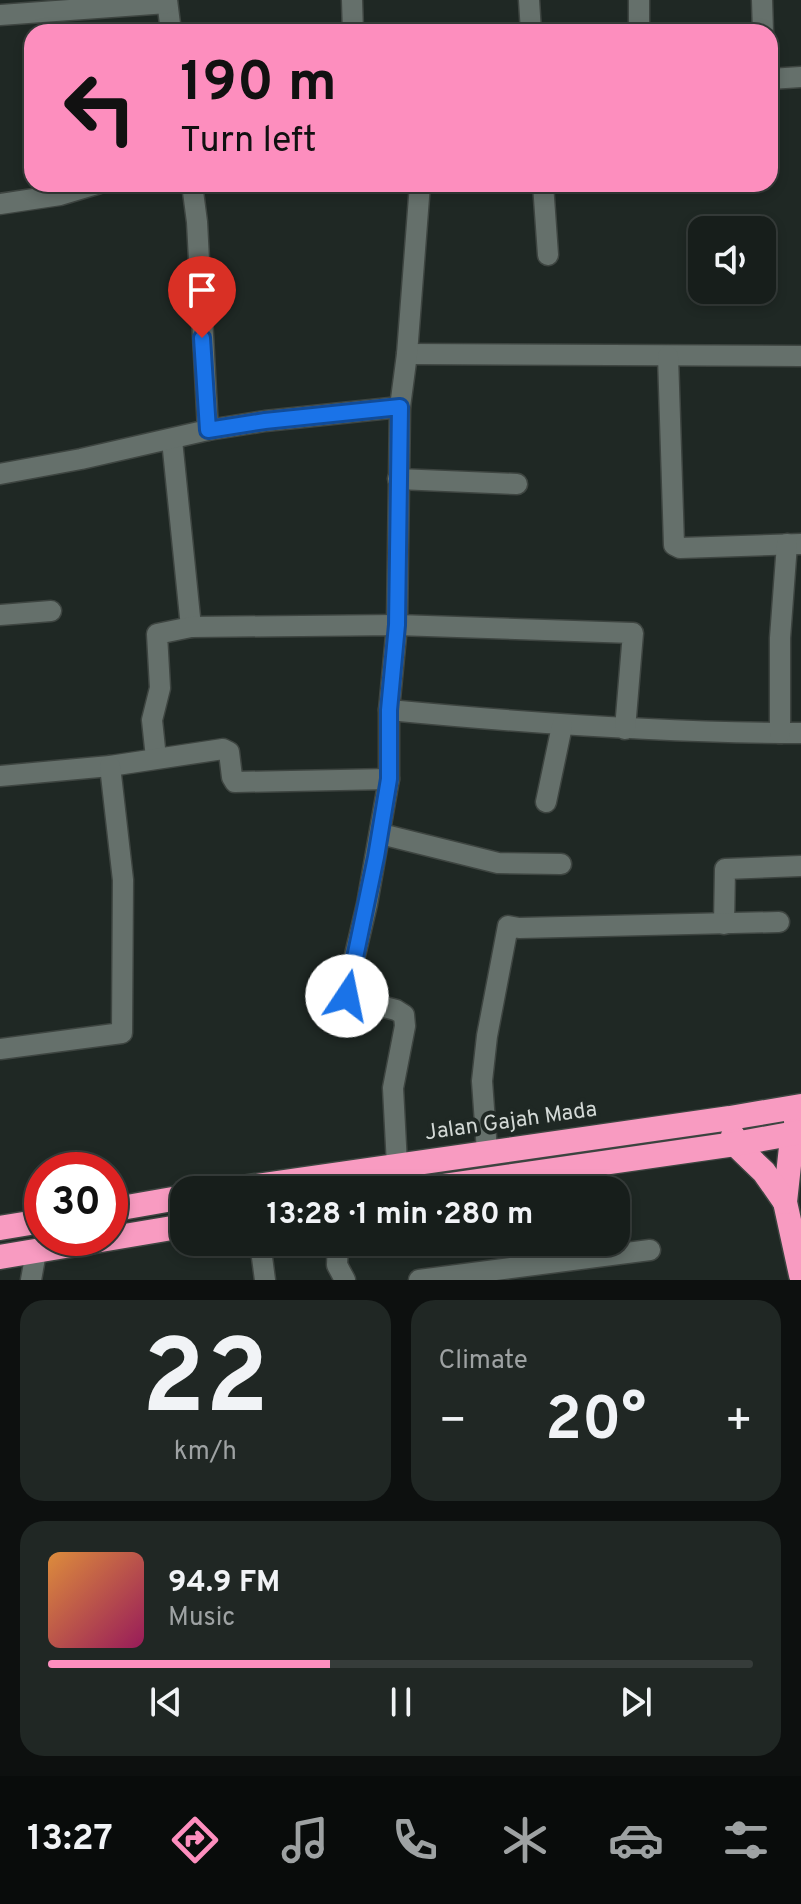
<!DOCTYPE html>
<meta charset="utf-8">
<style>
:root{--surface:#171e1b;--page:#202724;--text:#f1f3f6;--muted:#9ea2a3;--line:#363c3a;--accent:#fd8ebe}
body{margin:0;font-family:Overpass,sans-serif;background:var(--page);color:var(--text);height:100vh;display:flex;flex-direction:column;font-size:30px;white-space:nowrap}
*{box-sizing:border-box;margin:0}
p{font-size:26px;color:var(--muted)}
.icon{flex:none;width:44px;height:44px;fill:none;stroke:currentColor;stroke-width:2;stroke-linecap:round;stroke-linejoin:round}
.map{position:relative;height:1280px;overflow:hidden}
.panel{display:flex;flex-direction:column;gap:20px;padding:20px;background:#0d100f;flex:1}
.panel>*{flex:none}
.top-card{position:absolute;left:24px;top:24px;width:754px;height:168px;border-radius:24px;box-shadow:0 4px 12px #0003,0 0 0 2px var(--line);background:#fd8ebe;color:#111;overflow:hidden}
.fabs{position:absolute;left:688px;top:216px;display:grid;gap:16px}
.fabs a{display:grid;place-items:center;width:88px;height:88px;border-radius:16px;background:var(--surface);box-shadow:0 4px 12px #0003,0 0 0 2px var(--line);font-size:40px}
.speed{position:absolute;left:24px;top:1152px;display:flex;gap:16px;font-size:40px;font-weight:700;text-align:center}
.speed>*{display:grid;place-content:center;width:104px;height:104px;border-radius:50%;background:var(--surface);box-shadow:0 4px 12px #0003,0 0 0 2px var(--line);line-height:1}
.speed .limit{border:12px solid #d22;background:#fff;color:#111}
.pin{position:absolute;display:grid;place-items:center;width:68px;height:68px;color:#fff;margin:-82px -34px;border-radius:50% 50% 50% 0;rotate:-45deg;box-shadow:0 0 8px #0007}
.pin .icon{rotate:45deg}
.me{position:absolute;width:88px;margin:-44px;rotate:11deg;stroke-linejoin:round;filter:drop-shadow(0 0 6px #0008)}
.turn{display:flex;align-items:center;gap:28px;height:168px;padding:0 24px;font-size:36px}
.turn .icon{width:104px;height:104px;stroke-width:2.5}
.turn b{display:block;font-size:56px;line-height:68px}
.big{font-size:60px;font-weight:700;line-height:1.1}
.panel .card{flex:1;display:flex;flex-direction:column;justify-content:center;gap:12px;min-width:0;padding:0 28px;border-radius:24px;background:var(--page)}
.panel .dial{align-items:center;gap:0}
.dial b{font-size:104px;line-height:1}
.song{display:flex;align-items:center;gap:24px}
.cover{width:96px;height:96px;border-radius:12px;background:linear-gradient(135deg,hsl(30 70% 55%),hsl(330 70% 35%))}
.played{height:8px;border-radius:4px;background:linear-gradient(90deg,var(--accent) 40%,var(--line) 40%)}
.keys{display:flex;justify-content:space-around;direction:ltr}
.heat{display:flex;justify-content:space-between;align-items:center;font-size:44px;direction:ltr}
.panel .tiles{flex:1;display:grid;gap:20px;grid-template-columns:1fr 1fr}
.card:last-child{grid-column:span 2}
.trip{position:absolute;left:170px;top:1176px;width:460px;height:80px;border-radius:24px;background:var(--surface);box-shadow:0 4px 12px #0003,0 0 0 2px var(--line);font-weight:700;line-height:80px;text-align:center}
.tab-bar{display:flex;height:128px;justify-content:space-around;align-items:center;background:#090c0b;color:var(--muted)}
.tab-bar .icon{width:56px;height:56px}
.tab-bar .selected{color:var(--accent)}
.tab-bar b{font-size:36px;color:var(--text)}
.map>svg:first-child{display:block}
</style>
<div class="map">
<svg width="801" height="1280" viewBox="0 0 801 1280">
<rect width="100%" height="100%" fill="#1f2824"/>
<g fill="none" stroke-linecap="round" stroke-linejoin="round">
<defs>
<g id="minor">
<path d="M167,0l4,32"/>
<path d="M352,0l1,32"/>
<path d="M529,0l2,32"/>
<path d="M639,0v32"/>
<path d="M762,0l1,32"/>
<path d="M0,15l167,-12"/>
<path d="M770,79l31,-2"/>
<path d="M192,184l5,38 11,208"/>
<path d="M543,184l5,71"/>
<path d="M0,204l60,-9 37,-11"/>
<path d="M407,354l394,2"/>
<path d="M668,356l6,189 6,3 121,-4"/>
<path d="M172,440l19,187"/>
<path d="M0,474l81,-15 127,-29 57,-9 135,-14"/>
<path d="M398,479l119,5"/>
<path d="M0,615l51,-4"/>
<path d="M389,710c137,13 274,23 412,23"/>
<path d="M780,733v-95l7,-94"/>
<path d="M156,758l-4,-38 8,-32 -3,-54 34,-7 206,-2 236,8 -8,96"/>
<path d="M0,776l110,-10 113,-17 6,3 3,25 3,5 154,-3"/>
<path d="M546,802l16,-76"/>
<path d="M381,834l117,29 63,1"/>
<path d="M724,924l1,-55 76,-3"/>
<path d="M0,1049l122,-16 1,-153 -13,-114"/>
<path d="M487,1151l-5,-70 5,-45 21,-110 11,2 260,-6"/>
<path d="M397,1165l-4,-77 12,-62 -1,-11 -8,-5 -43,-11 -6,-3v-7l20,-85 22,-125v-69l8,-85 3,-218 7,-53 13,-170"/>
<path d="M260,1242l5,38"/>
<path d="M338,1242l-1,23 8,15"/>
<path d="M31,1280l5,-28"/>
<path d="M419,1280l231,-30"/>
</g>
<g id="highway">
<path d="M796,1121l2,11 -7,15 -6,55 16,73"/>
<path d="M733,1136l2,8 29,28 21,30"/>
<path d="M228,1190l502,-72 71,-12"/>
<path d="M416,1190l319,-46 66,-12"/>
<path d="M110,1210l74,-13"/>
<path d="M0,1228l42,-7"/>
<path d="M0,1257l184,-31"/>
</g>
</defs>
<use href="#minor" stroke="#3e4541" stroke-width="23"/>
<use href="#highway" stroke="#3e4541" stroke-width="27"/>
<use href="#minor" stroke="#65706b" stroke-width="20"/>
<use href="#highway" stroke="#f89bc1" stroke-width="24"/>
</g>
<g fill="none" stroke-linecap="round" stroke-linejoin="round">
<defs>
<path id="route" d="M202,338l6,92 57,-9 135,-14 -3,218 -8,85v69l-13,78 -29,139"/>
</defs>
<use href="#route" stroke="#114b97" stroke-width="20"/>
<use href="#route" stroke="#1a73e8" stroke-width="14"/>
</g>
<g text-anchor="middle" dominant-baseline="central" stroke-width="8" stroke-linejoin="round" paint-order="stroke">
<g font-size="22" fill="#d3d9d6" stroke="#1f2824">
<text transform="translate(511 1122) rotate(-8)">Jalan Gajah Mada</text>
</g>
</g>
</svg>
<div class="fabs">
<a><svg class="icon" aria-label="sound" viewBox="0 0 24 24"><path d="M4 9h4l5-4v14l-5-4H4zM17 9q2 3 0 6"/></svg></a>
</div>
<div class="speed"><div class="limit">30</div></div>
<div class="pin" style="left:202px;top:338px;background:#d93025"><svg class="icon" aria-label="arrive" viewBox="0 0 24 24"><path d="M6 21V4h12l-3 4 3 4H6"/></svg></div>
<svg class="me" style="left:347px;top:996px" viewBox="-20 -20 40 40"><circle r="19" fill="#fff"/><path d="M0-13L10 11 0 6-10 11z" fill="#1a73e8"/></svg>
<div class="trip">13:28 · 1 min · 280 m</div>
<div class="top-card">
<div class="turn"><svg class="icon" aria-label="left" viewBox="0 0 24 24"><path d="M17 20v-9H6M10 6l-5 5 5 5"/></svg><div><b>190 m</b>Turn left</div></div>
</div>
</div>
<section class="panel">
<div class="tiles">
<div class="card dial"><b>22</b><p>km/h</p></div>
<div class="card"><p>Climate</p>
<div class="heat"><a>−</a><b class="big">20°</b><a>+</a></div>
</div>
<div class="card">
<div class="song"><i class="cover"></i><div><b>94.9 FM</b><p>Music</p></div></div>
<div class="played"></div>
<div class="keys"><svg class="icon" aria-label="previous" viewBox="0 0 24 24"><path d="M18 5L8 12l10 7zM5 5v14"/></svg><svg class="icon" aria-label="pause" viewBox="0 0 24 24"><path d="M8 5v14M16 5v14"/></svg><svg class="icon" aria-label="next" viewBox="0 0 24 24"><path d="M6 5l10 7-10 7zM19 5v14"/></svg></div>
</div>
</div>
</section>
<nav class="tab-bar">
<b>13:27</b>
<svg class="icon selected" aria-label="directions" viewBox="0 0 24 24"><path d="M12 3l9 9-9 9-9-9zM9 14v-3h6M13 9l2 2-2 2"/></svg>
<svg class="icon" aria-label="music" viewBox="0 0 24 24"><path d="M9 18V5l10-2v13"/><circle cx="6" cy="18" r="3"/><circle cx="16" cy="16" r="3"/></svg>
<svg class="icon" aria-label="phone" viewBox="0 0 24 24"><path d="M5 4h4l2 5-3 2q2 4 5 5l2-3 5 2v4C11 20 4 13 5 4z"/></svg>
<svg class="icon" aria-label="climate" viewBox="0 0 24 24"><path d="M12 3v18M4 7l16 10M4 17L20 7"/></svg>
<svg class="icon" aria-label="car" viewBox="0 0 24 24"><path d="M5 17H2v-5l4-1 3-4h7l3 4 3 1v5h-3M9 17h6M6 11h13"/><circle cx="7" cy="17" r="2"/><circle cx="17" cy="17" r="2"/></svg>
<svg class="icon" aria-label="filters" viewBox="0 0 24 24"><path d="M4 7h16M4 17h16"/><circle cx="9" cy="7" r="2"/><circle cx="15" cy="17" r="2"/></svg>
</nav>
